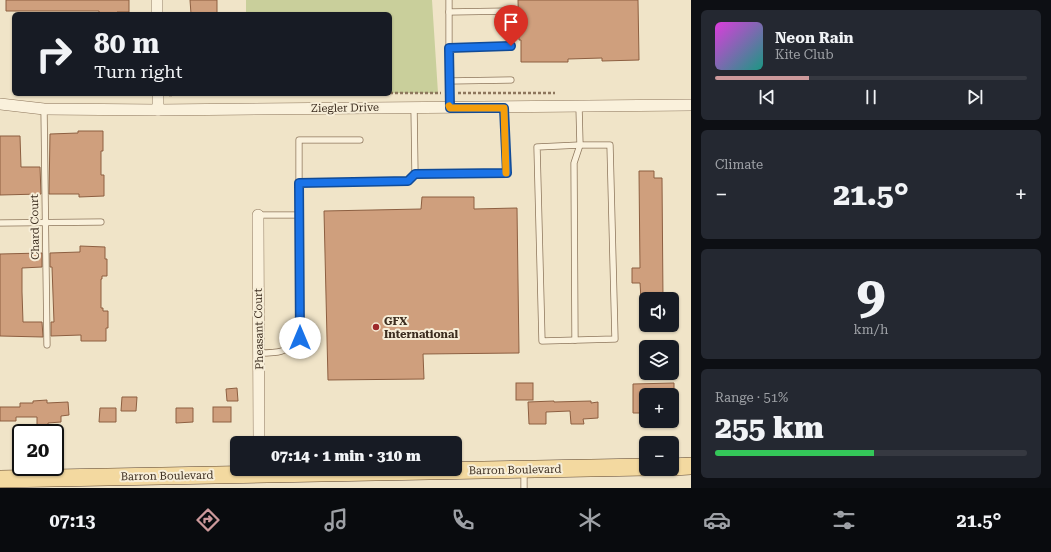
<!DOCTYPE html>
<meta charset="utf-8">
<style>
:root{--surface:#171b24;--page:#242831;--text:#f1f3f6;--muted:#9ea1a6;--line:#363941;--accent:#cc999b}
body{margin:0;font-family:"Roboto Serif",serif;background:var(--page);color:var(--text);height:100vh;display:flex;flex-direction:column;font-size:15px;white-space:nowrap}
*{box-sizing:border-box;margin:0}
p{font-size:13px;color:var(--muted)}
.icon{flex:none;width:22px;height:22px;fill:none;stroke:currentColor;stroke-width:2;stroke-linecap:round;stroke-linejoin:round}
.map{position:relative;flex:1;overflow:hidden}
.drawer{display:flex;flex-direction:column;gap:10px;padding:10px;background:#0d0f14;width:360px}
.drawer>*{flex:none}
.guide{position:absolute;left:12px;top:12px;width:380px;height:84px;border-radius:6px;box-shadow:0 1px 3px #0004;background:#171b24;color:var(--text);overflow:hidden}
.fabs{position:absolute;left:639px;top:292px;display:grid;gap:8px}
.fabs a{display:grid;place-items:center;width:40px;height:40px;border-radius:6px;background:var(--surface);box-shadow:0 1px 3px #0004;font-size:20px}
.speed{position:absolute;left:12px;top:424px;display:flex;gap:8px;font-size:20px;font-weight:700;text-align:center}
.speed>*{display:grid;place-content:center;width:52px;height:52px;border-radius:50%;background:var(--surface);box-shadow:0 1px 3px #0004;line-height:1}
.speed .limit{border:2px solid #111;border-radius:6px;background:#fff;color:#111}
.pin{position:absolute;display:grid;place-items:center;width:34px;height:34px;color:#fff;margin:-41px -17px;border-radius:50% 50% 50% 0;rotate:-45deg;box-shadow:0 0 4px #0007}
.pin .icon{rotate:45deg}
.me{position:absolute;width:44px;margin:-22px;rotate:0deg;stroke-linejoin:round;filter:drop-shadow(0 0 3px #0008)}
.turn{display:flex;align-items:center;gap:14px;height:84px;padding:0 16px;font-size:18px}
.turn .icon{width:52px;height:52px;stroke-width:2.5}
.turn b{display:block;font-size:28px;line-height:34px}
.big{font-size:30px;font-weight:800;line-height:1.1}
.drawer .card{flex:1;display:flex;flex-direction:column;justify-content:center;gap:6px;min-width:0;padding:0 14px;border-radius:6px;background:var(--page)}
.drawer .dial{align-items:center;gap:0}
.dial b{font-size:52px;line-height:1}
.song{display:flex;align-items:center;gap:12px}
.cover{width:48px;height:48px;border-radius:6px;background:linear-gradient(135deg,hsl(300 70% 55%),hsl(170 70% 35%))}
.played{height:4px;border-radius:2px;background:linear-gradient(90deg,var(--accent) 30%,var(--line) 30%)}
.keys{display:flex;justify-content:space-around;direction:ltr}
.heat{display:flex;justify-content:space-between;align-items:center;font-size:22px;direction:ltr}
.charge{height:6px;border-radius:3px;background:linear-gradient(90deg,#34c759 51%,var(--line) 0)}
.trip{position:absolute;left:230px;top:436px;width:232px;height:40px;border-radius:6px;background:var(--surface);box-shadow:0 1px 3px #0004;font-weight:800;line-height:40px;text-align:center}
.tab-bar{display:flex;height:64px;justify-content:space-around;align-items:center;background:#090b0e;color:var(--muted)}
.tab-bar .icon{width:28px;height:28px}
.tab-bar .on{color:var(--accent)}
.tab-bar b{font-size:18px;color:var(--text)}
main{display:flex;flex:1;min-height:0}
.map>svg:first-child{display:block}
</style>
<main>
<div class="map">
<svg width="691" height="488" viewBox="0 0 691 488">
<rect width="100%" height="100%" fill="#f0e4c8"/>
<path fill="#c9cf9b" d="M246,0h186l6,93h-48v-79h-144z"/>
<g fill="#cf9f7d" stroke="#8d5f41">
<path d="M6,0h123v12h-12v2h-18v-3h-93z"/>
<path d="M190,0h27v14h-26z"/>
<path d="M518,0h120l1,60 -37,1v-3l-34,1v3h-47v-22h-2z"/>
<path d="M78,131h25v20h-2v24h3v21l-25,1v-3h-30l1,-60 28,-1z"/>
<path d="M0,136h20l1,31h19l1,27 -41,1z"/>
<path d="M639,171h15v7h8l1,121h-22l-1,-16h-8v-15h8z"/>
<path d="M422,197h52v12l43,-1 2,145 -96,1 1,25 -96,1 -4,-169 97,-2z"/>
<path d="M80,246l25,1v12h2v17h-5v3h-1v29h2v3h5v17h-2v13h-25v-6l-30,1v-14h3l-2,-55h-2v-14l30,-1z"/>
<path d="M42,253v14l-20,1v24l1,30h19l1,15 -43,-1v-82z"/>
<rect x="516" y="383" width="17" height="17"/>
<path d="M674,383v12h-28v18h-13v-29z"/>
<path d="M237,388l1,13h-11l-1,-12z"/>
<path d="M122,397h15l-1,14h-15z"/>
<path d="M47,400v3l21,-1 1,13 -8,1v6l-13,1v2h-11v-8h-21v4h-16v-14h20v-4h13v-2z"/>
<path d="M554,401v1l37,-1v2l7,-1v16l-15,1 1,5h-13l-1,-13 -24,1v12h-17l-1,-22z"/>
<rect x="213" y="407" width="18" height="15"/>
<path d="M100,408h16v14h-17z"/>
<path d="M176,408h17v14l-17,1z"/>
</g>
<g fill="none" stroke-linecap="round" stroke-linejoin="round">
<defs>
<g id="lane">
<path d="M449,0v108"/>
<path d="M449,12l61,-1"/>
<path d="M449,48l62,-1"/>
<path d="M449,81l62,-1"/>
<path d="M414,107l1,67 92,-1 -4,-65"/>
<path d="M44,109l3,236"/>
<path d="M580,145h30l5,194 -73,2 -5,-194z"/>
<path d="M299,183v-43h61"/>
<path d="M258,215h41"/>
<path d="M0,223l101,-1"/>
<path d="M575,340l-1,-177 6,-18 -1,-38"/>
<path d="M259,353c20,0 26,0 41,-15l-1,-155 109,-2 7,-7"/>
<path d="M524,472v16"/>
</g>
<g id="street">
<path d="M157,0v14"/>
<path d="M158,94v16"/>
<path d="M0,104l44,5 114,1 533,-5"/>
<path d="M258,215l1,228"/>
</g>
<g id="primary">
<path d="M672,467l19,-1"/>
<path d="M0,479l646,-12"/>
</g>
</defs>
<use href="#lane" stroke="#8d765c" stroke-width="7"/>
<use href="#street" stroke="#8d765c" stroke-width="12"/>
<use href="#primary" stroke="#5b4430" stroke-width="18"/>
<g stroke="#8d765c" stroke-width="2.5" stroke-dasharray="3 2" stroke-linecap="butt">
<path d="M390,93h51"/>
<path d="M458,93h97"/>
<path d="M169,95l40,-1"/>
</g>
<use href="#lane" stroke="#faf1dc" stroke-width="5.5"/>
<use href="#street" stroke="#faf1dc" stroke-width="11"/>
<use href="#primary" stroke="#f3d9a0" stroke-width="17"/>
</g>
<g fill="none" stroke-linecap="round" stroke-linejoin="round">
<defs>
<path id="route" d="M300,338l-1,-155 109,-2 7,-7 92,-1 -3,-65h-54l-1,-60 62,-2"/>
</defs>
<use href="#route" stroke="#114b97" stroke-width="10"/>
<use href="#route" stroke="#1a73e8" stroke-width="7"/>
<path stroke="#f59e0b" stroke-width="7" d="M449,106l1,2h54l2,65"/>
</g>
<circle fill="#9e2a2b" stroke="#f7eed8" stroke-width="1.5" cx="376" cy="327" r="4"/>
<g text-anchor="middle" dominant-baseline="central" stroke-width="4" stroke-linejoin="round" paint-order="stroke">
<g font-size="11" fill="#3d2e20" stroke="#f7eed8">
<text transform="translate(345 108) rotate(-1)">Ziegler Drive</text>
<text transform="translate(35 227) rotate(-91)">Chard Court</text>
<text transform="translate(259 329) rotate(-91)">Pheasant Court</text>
<text transform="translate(515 470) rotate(-1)">Barron Boulevard</text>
<text transform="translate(167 476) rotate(-1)">Barron Boulevard</text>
</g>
<g font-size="11" font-weight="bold" fill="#3d2e20" stroke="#f7eed8" text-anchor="start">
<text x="384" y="321">GFX<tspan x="384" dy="13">International</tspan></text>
</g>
</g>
</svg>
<div class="fabs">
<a><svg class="icon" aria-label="sound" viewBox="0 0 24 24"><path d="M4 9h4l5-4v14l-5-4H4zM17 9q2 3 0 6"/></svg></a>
<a><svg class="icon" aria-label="layers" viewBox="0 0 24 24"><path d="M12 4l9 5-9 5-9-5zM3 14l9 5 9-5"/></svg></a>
<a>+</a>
<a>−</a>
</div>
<div class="speed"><div class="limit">20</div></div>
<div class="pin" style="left:511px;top:46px;background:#d93025"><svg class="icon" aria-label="arrive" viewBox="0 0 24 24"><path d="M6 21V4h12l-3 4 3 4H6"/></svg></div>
<svg class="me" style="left:300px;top:338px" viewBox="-20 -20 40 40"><circle r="19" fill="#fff"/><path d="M0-13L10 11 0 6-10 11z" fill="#1a73e8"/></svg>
<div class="trip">07:14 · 1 min · 310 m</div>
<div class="guide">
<div class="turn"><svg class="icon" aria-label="right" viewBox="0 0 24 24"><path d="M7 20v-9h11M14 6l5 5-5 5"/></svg><div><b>80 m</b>Turn right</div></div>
</div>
</div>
<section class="drawer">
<div class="card">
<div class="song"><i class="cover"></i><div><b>Neon Rain</b><p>Kite Club</p></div></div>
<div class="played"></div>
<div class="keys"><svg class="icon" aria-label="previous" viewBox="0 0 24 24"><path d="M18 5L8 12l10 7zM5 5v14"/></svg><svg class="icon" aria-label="pause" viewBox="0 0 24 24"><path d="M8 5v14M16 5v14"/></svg><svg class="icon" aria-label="next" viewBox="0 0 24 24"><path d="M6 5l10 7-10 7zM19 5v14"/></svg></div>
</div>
<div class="card"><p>Climate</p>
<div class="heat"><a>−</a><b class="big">21.5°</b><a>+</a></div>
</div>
<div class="card dial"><b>9</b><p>km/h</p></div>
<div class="card"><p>Range · 51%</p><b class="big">255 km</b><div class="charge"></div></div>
</section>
</main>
<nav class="tab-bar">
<b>07:13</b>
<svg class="icon on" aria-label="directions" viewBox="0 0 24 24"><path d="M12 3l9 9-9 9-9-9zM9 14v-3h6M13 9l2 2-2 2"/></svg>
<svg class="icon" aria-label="music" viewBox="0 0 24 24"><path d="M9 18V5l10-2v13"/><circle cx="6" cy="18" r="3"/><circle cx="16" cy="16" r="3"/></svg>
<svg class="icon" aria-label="phone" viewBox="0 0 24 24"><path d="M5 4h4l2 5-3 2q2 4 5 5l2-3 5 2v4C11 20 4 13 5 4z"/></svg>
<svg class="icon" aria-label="climate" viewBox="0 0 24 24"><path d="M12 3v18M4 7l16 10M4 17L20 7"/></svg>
<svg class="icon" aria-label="car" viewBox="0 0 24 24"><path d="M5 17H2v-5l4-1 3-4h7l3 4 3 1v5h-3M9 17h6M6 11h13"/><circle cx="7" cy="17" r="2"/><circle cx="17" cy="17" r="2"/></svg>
<svg class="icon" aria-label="filters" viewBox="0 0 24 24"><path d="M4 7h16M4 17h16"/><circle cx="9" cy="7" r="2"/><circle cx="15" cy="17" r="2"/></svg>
<b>21.5°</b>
</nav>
